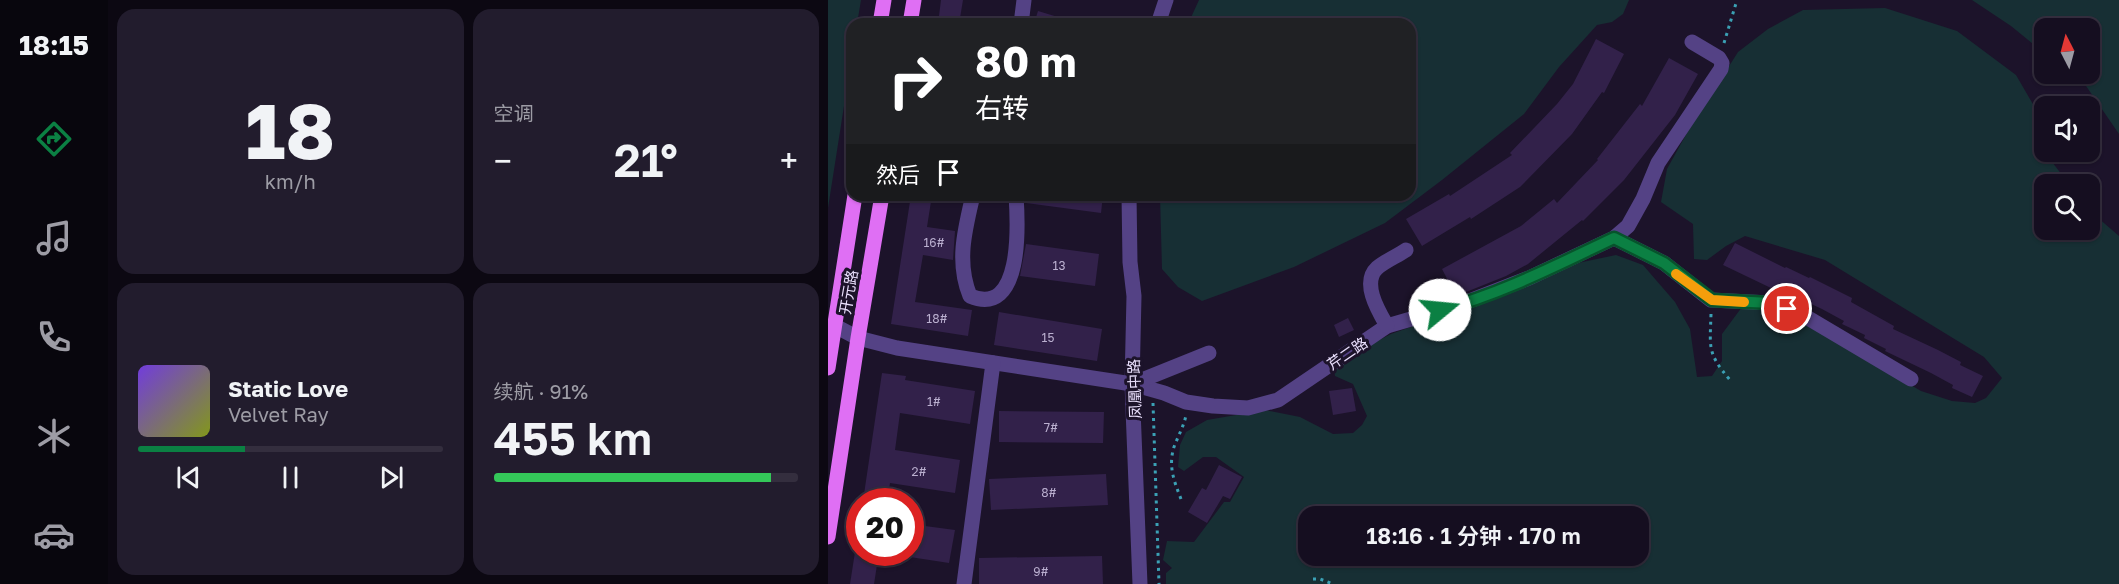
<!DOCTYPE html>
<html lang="zh">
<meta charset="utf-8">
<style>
:root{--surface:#150e20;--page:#221c2d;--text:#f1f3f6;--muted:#9d9ca5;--line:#342e3e;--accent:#0b8043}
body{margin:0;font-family:"Golos Text","Noto Sans SC",sans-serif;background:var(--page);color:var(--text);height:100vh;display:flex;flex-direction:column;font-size:22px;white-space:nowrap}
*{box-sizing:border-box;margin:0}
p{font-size:20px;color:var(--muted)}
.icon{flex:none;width:33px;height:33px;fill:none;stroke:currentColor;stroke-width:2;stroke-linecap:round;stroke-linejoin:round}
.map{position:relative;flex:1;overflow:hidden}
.side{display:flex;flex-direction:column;gap:9px;padding:9px;background:#0c0812;width:720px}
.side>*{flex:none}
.top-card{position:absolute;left:18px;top:18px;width:570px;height:183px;border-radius:18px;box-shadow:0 2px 4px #0004,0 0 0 2px var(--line);background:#202124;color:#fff;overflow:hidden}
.needle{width:39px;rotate:354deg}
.fabs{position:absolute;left:1206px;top:18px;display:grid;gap:12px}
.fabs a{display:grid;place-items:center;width:66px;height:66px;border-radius:12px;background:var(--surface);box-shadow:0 2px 4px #0004,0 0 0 2px var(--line);font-size:30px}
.speed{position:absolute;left:18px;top:488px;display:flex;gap:12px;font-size:30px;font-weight:700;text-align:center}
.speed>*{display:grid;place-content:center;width:78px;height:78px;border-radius:50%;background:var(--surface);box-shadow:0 2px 4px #0004,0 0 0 2px var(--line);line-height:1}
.speed .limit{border:9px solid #d22;background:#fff;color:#111}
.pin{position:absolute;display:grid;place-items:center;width:51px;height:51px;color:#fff;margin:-26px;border:3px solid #fff;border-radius:50%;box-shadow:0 2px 6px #0007}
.me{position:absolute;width:66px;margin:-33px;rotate:73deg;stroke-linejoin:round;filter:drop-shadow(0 0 4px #0008)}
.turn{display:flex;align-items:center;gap:21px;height:126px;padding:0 30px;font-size:27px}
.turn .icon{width:78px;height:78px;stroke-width:2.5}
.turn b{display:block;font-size:42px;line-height:51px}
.then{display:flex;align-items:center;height:57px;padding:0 30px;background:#0003;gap:12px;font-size:22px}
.big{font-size:45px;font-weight:600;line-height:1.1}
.side .widget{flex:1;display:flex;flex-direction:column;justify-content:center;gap:9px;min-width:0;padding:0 21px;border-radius:18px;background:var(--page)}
.side .dial{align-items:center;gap:0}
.dial b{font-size:78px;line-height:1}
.song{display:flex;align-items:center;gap:18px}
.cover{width:72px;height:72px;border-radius:9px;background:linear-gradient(135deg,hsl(260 70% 55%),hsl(70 70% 35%))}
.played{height:6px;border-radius:3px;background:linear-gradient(90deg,var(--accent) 35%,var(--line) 35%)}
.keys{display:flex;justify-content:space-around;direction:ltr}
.heat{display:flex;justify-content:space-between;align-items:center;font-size:33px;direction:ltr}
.charge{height:9px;border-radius:4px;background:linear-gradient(90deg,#34c759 91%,var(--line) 0)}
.side .tiles{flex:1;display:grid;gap:9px;grid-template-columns:repeat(2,1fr)}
.trip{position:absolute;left:470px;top:506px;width:351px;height:60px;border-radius:18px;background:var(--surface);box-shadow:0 2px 4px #0004,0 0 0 2px var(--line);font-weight:600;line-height:60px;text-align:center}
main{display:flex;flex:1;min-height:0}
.tab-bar{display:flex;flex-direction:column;width:108px;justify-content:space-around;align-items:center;background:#08060d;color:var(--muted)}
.tab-bar .icon{width:42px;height:42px}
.tab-bar .on{color:var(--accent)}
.tab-bar b{font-size:27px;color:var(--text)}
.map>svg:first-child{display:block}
</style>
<main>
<nav class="tab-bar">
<b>18:15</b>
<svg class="icon on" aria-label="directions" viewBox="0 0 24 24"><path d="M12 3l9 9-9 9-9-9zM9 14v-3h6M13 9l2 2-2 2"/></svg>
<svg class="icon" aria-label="music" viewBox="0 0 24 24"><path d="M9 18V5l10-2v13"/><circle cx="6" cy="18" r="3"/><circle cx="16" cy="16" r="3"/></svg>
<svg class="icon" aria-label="phone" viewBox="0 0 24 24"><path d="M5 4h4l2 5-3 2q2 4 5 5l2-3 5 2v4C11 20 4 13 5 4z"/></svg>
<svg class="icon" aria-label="climate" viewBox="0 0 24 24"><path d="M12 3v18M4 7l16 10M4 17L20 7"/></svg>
<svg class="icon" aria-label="car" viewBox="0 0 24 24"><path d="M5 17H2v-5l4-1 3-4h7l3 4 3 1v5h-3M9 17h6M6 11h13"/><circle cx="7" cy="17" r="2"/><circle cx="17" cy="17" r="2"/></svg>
</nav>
<section class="side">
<div class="tiles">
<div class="widget dial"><b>18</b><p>km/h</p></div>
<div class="widget"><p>空调</p>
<div class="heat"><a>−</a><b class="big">21°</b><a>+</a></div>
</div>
<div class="widget">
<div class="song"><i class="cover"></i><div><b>Static Love</b><p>Velvet Ray</p></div></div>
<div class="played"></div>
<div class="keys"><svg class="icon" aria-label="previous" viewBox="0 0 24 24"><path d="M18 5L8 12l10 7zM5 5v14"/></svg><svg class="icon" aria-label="pause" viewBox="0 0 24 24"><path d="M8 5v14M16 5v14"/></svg><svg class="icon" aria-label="next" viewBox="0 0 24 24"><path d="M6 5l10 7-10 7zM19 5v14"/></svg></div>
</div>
<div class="widget"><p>续航 · 91%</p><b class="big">455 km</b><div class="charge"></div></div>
</div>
</section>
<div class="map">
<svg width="1291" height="584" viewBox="0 0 1291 584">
<rect width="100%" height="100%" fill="#1c132a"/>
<g fill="#172f34" fill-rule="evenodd">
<path d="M0,0h33l-4,24h-5v31l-24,153z"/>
<path d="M371,0h430l-6,14 -11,8 -15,3 -38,42 -35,47 -82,66 -57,43 -91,44 -92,34 -24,-14 -16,-18 -2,-74h250v-171h-222z"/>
<path d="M1144,0h147v134l-35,-51 -13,-9h19v-46h-46v25l-33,-27z"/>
<path d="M1057,8l72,23 59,44 25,43 1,31 27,35h-25v46h46v-19l29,25v348h-953v-11l6,-5 -9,-8 4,-19 27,1 30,-40h6l14,-25 -28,-20h-13l-19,14 -6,-4 2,-22 6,-13 21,-12 58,-10 35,7 33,17 20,-1 9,-8 5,-9 -14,-32 -18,-8 -1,-7 6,-9 51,-26 107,-38 80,-33 38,-8 27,10 32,37 15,27 7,48 15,-1 10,-15v-27l20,-27 24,1 33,11 122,72 31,10 23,2 11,-5 16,-20 -18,-21 -159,-97 -80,-24 -19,10 -19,14 -13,-1 -1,-35 -32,-22 6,-33 21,-38 50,-79 30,-23 35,-19zM480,516h330v39h-330z"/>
</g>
<g fill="#32214a">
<path d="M113,0h22l-4,24h-21z"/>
<path d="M210,11l33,10v3h-37z"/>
<path d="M768,39l28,15 -20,39 -2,-1 -30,42 -52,53 -49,32 -1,-2 -48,29 -16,-27 43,-25 1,2 62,-41 -2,-2 47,-49 16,-20z"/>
<path d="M841,58l29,16 -23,41 -51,65 -41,41 -1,-1 -54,44 -22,12 -50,20 -14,-27 79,-43 33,-27 3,4 41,-43 -1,-1 43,-55 2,2z"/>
<path d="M83,195h21l-5,32 28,4 -2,29 -30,-5 -8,47 57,8 -4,26 -77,-12z"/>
<path d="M198,195h77l-2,18 -75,-10z"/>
<path d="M907,243l50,25 1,-1 23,11 1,-1 42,21 -1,4 43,24 -1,3 45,21 23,12 -1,3 23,11 -11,21 -20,-9 1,-3 -22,-12 -46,-22 1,-2 -22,-11 1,-3 -23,-11 2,-3 -22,-12 -26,-12 -1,1 -23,-11 -1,1 -48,-23z"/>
<path d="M198,244l73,10 -4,32 -75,-10z"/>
<path d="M171,312l103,17 -5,32 -103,-16z"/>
<path d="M520,318l6,12 -15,7 -5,-12z"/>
<path d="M54,373l24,3 -1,4 70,11 -5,33 -70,-11 -5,37 65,10 -5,33 -65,-10 -3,18h-24z"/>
<path d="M524,388l4,23 -23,4 -4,-24z"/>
<path d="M171,411l105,1 -1,31 -104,-1z"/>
<path d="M391,465l23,12 -12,22 -7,-3 -16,27 -19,-11 14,-24 4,2z"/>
<path d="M278,474l2,31 -117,5 -2,-31z"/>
<path d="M82,524l45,6 -6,33 -39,-6z"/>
<path d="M27,552h24l-5,32h-24z"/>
<path d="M274,556l1,28h-124v-26z"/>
</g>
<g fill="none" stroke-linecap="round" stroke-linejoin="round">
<g stroke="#3ba1b5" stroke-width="3" stroke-dasharray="3 4.5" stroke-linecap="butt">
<path d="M896,43l13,-43"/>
<path d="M883,314c-1,34 -4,39 19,66"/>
<path d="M325,403l6,181"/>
<path d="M353,499c-7,-18 -13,-33 -7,-52 4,-11 10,-21 12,-32"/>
<path d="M485,579h7l13,5"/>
</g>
<g stroke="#544285" stroke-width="15">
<path d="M193,24l3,-24"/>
<path d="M330,24l8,-24"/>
<path d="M145,195c-8,34 -17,67 -3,101 53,22 48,-72 46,-101"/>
<path d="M301,195l1,67 4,34 -2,88 8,200"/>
<path d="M786,238l50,25 47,37 59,3 33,12 108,64"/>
<path d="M7,326l23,12 39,10 235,36 32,9 22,9 27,4 35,2 30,-8 109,-74 72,-21 70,-27 85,-40 14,-12 15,-27 15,-36 63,-94 1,-6 -3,-5 -27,-16"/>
<path d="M559,326c-8,-14 -26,-43 -10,-58 8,-7 20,-12 29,-18"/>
<path d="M304,384l77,-31"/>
<path d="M136,584l29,-221"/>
</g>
<g stroke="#df6ff4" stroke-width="15">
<path d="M52,24l4,-24"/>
<path d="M82,24l4,-24"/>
<path d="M0,368l27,-173"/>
<path d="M0,537l30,-199 24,-143"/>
</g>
</g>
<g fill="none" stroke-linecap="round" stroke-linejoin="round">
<defs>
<path id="route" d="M612,310c61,-16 117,-45 174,-72l50,25 48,37 58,3 17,6"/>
</defs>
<use href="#route" stroke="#07532c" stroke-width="15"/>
<use href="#route" stroke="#0b8043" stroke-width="10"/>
<path stroke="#f59e0b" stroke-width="10" d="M848,274l36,26 32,2"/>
</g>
<g text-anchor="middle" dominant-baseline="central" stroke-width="6" stroke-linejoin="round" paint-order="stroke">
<g font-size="12" fill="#bbb0d0">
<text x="106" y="242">16#</text>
<text x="231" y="265">13</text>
<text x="109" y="318">18#</text>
<text x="220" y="337">15</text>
<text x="106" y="401">1#</text>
<text x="223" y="427">7#</text>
<text x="91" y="471">2#</text>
<text x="221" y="492">8#</text>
<text x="213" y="571">9#</text>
</g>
<g font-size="15" fill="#e9dffc" stroke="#1c132a">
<text transform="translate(20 292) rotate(-80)">开元路</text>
<text transform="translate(519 353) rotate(-34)">芹二路</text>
<text transform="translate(306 389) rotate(-92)">凤凰中路</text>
</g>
</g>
</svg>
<div class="fabs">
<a><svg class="needle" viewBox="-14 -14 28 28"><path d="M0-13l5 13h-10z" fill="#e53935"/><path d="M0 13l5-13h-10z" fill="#9d9ca5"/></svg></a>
<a><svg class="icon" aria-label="sound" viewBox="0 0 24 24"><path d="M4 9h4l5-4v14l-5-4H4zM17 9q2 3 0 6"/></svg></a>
<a><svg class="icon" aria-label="search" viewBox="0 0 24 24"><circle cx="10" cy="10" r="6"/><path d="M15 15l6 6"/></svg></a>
</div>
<div class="speed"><div class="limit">20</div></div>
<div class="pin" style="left:959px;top:309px;background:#d93025"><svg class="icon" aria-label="arrive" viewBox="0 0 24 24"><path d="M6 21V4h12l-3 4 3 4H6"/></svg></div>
<svg class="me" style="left:612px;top:310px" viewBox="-20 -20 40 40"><circle r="19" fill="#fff"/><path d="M0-13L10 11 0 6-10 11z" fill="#0b8043"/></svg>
<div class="trip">18:16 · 1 分钟 · 170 m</div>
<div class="top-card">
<div class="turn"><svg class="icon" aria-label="right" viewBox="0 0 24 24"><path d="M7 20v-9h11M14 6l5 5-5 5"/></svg><div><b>80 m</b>右转</div></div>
<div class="then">然后<svg class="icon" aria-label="arrive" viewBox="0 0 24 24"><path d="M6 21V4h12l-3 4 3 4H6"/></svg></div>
</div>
</div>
</main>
